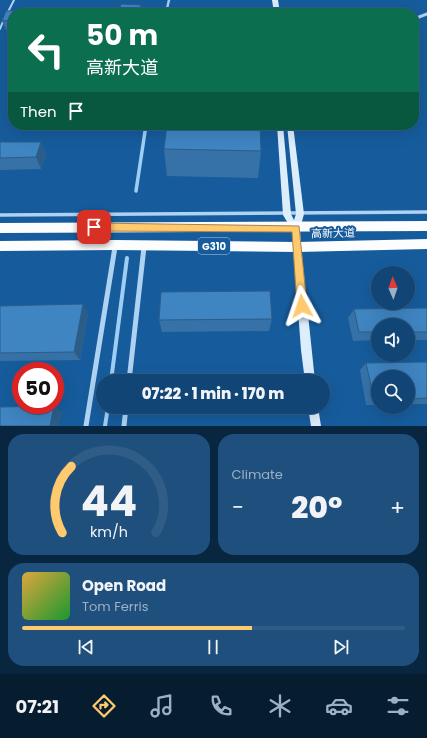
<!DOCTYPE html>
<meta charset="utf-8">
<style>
:root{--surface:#104575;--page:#1e4f7d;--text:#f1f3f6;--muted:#9cb1c5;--line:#305d87;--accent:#ffc96e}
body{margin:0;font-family:Poppins,"Noto Sans SC",sans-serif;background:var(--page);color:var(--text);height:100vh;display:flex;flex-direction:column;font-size:15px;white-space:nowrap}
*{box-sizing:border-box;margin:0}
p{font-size:13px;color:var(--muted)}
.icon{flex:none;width:22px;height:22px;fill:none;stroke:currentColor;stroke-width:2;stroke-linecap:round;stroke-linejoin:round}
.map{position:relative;height:426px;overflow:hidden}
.panel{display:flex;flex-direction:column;gap:8px;padding:8px;background:#092640;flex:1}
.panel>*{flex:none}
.banner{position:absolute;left:8px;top:8px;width:411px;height:122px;border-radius:16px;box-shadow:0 4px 16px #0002,0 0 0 1px var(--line);background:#0b6e4f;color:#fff;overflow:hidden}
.needle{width:26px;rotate:358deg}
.fabs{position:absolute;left:371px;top:266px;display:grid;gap:8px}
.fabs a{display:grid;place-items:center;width:44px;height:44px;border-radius:50%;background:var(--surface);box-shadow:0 4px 16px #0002,0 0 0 1px var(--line);font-size:20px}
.speed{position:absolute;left:12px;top:362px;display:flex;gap:8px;font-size:20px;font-weight:700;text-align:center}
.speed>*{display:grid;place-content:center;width:52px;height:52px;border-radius:50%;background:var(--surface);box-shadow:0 4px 16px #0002,0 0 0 1px var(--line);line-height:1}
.speed .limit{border:6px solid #d22;background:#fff;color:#111}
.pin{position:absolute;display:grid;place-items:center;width:34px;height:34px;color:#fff;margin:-17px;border-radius:8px;box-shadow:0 2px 6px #0006}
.me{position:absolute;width:44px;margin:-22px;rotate:355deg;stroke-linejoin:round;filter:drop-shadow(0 0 3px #0008)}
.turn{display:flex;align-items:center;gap:14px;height:84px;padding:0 12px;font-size:18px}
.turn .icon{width:52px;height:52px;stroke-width:2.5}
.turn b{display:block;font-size:28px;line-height:34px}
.then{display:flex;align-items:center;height:38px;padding:0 12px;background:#0003;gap:8px;font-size:15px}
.big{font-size:30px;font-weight:800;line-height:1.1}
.panel .tile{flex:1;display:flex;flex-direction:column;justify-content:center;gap:6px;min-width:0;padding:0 14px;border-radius:16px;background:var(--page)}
.panel .dial{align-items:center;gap:0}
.dial svg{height:104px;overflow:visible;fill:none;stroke:var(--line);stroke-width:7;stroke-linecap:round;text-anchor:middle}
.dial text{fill:var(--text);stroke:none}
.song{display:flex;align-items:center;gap:12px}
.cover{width:48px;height:48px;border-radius:6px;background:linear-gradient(135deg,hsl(40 70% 55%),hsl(130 70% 35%))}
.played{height:4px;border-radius:2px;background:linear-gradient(90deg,var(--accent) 60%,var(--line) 60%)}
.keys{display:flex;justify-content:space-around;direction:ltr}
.heat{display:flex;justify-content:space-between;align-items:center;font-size:22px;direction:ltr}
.panel .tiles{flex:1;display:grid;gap:8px;grid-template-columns:1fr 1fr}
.tile:last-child{grid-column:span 2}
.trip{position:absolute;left:96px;top:374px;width:234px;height:40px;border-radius:20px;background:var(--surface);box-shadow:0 4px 16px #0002,0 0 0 1px var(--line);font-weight:800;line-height:40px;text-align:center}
.tab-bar{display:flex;height:64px;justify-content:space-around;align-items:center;background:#061c2f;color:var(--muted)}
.tab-bar .icon{width:28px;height:28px}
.tab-bar .current{color:var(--accent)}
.tab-bar b{font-size:18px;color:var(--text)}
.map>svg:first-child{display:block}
</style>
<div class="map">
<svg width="427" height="426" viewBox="0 0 427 426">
<rect width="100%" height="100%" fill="#165c9c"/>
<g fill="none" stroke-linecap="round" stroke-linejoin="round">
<path stroke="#9fcef5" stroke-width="2.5" d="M166,13l3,-13"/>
<path stroke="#9fcef5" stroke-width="3.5" d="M136,191l10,-66"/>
<g stroke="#9fcef5" stroke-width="4">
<path d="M111,381l16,-123"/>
<path d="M105,426l3,-19"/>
</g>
<g stroke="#add2f2" stroke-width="2">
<path d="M7,14l7,-14"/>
<path d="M0,29l4,-10"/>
</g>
<path stroke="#add2f2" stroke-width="3" d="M414,19l13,-5"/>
<g stroke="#add2f2" stroke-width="3.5">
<path d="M0,215l427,-3"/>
<path d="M114,248l1,-3"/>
<path d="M144,248v-3"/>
</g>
<g stroke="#add2f2" stroke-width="5">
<path d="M129,381l15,-134"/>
<path d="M86,426l29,-179"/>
<path d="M124,426l2,-19"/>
</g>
<g fill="#dcedfc" fill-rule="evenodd">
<path d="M272,0h6l2,13h-6z"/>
<path d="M277,125h6l8,89 3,6 2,-6 -9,-89h6l11,89 -4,15 1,18 14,134h-10l-4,-31 -9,-120 -9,-15z"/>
<path d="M308,407h10l3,19h-10z"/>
</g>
<g fill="#fcfdff" fill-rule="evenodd">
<path d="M427,221v10l-427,2v-10z"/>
<path d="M427,239v10l-130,3 -182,-2 -115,1v-10l115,-1 182,2z"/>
</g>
</g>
<g fill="#3672a7">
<path d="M13,13v17h-7l-4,-9z"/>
<path d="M0,142h41l5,13 -5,14 -41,1z"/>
<path d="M164,149l97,2 -3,27 -91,-2z"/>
<path d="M0,306l88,8 -8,46 -80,1z"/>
<path d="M427,308v32h-19v-15h-30v15l-25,1 -5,-23 6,-9z"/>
<path d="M272,319l-3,12 -107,1 -3,-12z"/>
<path d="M427,362v42h-19v-27h-30v28h-12l-6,-35 6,-7z"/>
</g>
<g fill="#2c5d88">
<path d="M141,5l1,8h-3z"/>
<path d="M41,142l5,13 -5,14 -5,-12z"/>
<path d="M83,304l5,10 -8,46 -6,-8z"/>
<path d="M54,406l8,6 -3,14h-9z"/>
</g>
<g fill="#3f85c2" stroke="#2c5d88">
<path d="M121,4l20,1 -2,8h-20z"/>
<path d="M81,9l-1,4h-67v7l-11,1 4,-10z"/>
<path d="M167,125h93l1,26 -97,-2z"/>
<path d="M0,142h41l-5,15 -36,1z"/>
<path d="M270,291l2,28 -113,1 2,-28z"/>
<path d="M83,304l-9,48 -74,1v-47z"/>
<path d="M427,308v24h-19v-7h-30v7h-19l-5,-23z"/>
<path d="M427,362v36l-19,1v-22h-30v22h-4l-8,-36z"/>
<path d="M54,406l-4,20h-50v-19z"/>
</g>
<path fill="#ffc96e" stroke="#a68348" d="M94,223l205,3 8,80 -1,3 -4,2 -4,-2 -1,-3 -5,-74 -198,-1 -3,-2 -2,-2 2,-3z"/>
<g text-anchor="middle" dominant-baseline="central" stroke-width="4" stroke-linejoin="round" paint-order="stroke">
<rect fill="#165c9c" stroke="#b9cee1" stroke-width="1" x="198" y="238" width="32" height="16" rx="3"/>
<g font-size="10" font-weight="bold" fill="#fff">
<text x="214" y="246">G310</text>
</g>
<g font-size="11" fill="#fff" stroke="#165c9c">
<text transform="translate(333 233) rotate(-1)">高新大道</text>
</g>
</g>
</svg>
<div class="fabs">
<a><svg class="needle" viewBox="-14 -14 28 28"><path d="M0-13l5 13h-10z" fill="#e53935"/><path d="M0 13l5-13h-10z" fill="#9cb1c5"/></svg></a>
<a><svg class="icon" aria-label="sound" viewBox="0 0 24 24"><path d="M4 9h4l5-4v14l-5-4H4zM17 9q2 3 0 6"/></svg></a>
<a><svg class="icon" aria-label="search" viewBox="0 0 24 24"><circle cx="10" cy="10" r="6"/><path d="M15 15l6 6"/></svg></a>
</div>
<div class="speed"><div class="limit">50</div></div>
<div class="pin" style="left:94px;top:227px;background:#d93025"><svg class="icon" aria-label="arrive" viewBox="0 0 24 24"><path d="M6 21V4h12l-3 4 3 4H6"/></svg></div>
<svg class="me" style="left:302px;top:306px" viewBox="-20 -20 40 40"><path d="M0-17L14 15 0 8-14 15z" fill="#ffc96e" stroke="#fff" stroke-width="4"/></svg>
<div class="trip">07:22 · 1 min · 170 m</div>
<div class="banner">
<div class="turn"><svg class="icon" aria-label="left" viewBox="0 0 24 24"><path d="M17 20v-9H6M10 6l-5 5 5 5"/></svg><div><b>50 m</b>高新大道</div></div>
<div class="then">Then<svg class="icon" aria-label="arrive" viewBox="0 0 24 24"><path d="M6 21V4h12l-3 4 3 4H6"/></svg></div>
</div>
</div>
<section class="panel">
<div class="tiles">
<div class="tile dial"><svg viewBox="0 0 100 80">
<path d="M14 69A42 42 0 1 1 86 69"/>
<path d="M14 69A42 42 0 0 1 21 18" stroke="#ffc96e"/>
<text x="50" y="56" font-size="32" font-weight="700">44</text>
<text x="50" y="72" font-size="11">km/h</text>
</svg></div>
<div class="tile"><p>Climate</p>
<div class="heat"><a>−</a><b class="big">20°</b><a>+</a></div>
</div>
<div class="tile">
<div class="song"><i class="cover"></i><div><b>Open Road</b><p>Tom Ferris</p></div></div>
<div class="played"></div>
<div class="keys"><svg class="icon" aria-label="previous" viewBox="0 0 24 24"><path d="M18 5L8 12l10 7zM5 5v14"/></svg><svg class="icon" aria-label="pause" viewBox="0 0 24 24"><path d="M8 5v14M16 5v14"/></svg><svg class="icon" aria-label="next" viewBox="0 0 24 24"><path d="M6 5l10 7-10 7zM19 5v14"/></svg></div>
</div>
</div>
</section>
<nav class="tab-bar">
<b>07:21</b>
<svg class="icon current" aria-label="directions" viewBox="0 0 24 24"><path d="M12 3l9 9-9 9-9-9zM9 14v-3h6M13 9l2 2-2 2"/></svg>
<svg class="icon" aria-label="music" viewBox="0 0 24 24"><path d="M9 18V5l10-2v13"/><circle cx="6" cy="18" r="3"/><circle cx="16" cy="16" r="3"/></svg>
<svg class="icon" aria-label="phone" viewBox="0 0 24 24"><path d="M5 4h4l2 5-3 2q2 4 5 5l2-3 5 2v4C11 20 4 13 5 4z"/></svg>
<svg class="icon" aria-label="climate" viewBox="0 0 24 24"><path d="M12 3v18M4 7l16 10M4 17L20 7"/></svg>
<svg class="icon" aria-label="car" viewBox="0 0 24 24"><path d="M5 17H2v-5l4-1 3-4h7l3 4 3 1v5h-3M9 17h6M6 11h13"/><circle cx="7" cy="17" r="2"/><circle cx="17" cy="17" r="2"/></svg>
<svg class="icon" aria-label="filters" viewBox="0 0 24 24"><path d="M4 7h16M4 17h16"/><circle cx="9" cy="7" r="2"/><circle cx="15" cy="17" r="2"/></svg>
</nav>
